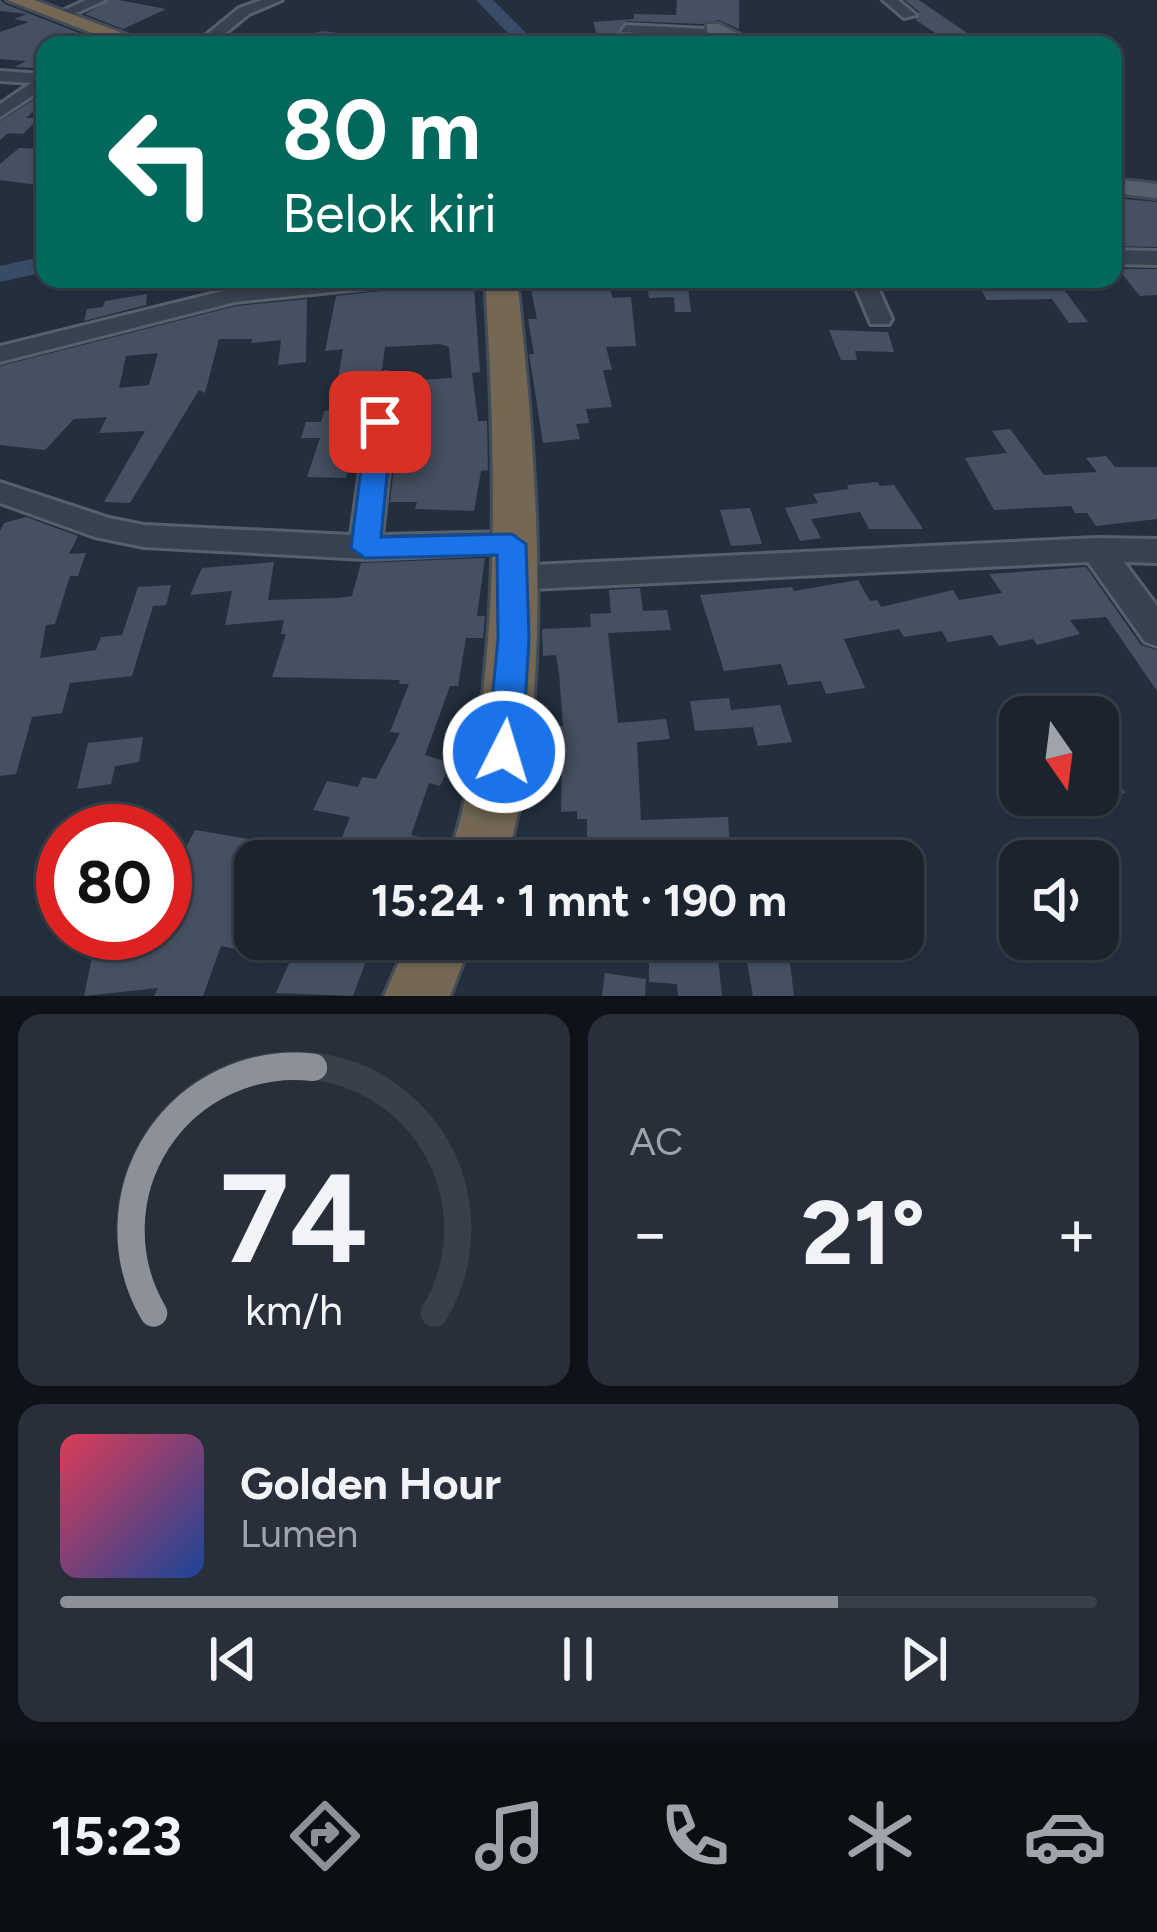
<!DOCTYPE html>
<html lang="id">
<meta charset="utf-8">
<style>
:root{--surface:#1b232e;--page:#282f3a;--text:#f1f3f6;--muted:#a0a4aa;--line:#39404a;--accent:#8c9099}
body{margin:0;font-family:Figtree,sans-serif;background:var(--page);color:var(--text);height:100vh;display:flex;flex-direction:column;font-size:45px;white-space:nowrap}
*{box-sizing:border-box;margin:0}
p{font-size:39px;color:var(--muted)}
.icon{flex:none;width:66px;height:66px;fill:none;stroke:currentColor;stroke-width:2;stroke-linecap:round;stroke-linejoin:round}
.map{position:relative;height:996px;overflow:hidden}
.side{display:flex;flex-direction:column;gap:18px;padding:18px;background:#0f1319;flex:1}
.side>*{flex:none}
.guide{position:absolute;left:36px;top:36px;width:1086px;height:252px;border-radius:24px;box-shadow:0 3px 9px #0004,0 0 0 3px var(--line);background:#00695c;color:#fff;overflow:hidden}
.needle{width:78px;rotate:166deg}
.fabs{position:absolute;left:999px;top:696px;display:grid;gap:24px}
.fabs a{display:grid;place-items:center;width:120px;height:120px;border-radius:24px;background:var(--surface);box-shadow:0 3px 9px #0004,0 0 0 3px var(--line);font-size:60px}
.speed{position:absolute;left:36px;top:804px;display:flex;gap:24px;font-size:60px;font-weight:700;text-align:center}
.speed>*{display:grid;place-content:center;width:156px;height:156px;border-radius:50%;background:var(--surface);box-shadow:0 3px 9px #0004,0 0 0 3px var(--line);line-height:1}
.speed .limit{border:18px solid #d22;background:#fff;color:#111}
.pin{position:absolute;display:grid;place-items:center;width:102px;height:102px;color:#fff;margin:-51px;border-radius:24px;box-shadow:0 6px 18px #0006}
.me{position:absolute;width:132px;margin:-66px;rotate:5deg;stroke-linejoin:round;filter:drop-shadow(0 0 9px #0008)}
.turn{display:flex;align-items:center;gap:42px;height:252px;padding:0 48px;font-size:54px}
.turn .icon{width:156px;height:156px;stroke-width:2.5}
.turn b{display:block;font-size:84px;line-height:102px}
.big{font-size:90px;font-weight:700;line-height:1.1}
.side .widget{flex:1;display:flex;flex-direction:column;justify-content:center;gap:18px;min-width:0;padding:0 42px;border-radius:24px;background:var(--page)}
.side .dial{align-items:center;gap:0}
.dial svg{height:312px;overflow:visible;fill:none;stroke:var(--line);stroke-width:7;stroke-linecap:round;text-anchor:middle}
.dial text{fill:var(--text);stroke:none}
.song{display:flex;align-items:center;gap:36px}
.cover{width:144px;height:144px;border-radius:18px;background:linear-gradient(135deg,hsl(350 70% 55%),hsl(220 70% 35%))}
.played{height:12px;border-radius:6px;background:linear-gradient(90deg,var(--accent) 75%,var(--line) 75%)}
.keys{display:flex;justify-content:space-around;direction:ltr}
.heat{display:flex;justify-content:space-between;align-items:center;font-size:66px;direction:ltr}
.side .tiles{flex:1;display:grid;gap:18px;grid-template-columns:1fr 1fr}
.widget:last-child{grid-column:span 2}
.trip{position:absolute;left:234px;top:840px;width:690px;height:120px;border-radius:24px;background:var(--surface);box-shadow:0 3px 9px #0004,0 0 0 3px var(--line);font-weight:700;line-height:120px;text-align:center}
.tab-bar{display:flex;height:192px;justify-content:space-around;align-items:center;background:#0b0e12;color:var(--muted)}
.tab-bar .icon{width:84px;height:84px}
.tab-bar .current{color:var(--accent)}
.tab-bar b{font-size:54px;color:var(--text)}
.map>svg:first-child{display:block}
</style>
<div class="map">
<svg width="1157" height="996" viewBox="0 0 1157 996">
<rect width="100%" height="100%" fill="#242f3e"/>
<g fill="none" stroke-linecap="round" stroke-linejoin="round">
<g fill="#394c67" fill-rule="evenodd">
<path d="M476,0h17l45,45h-19z"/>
<path d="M322,31l26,3 20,11h-94z"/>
<path d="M45,256v16l-45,10v-16z"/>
</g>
</g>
<g fill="#455162" fill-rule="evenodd">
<path d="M0,0l5,4 97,38 -57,3v24l-30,-2 11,-6 -26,-2v-27l29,-10 -15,-3 13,-5 -27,-3z"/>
<path d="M109,0h10l47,9 -43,20 -38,-15z"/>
<path d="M677,0h62v29l-20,-9 -16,4 -77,-3 -8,14 68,5v5h-81l-7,-7 -5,-16 41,-3v-5l42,1z"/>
<path d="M905,0h14l48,33 -29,2 -22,-15 3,-8z"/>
<path d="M45,93v7l-19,18h13l-16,16 -15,-1 -8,7v-19z"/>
<path d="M19,148l26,1v37l-45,-6v-16z"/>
<path d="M1113,198l44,4v45l-44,-1z"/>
<path d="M1118,269h39v26l-17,1z"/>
<path d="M416,279h47l2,8h9l6,85 -8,1 6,48h9l1,49 -7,1 -7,40 -59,-2 2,-7h-27l11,-98 16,-1 1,-23 34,-2 -3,-31 -9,-3 -55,3 -3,23 -13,10 -3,18 -9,1 -10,30h15l-16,49 -39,-1 13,-39h-19l5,-16h15l3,-11 8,-1 5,-26 6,-35 -18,2 11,-55 54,-6 27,-7z"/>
<path d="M529,279h56l6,8 17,-1 5,12 18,-1 5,49 -30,1 6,23h-9l9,37 -26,2 3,14 -13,1 4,15 -37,4 -14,-89h5l-6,-35h9z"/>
<path d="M646,279h41l4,33h-16l-1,-15 -25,1z"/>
<path d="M974,279h82l32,43 -19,1 -17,-24 -65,1z"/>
<path d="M147,294l-1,11 -62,16 3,-12 16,-2 2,-6z"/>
<path d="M307,299l-1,63 -28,3 3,-25 -30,3 1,-4h-33l-14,54 -6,-3 -69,113 -26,-1 41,-71 -46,2 8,-16 -33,2 -29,31 -45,-5v-79l236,-60zM158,353l-9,32 -30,3 7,-32z"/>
<path d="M829,330l59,2 6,20 -39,-1 2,9h-16z"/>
<path d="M1010,429l34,46 53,-3 -11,-14 20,-2 9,11h42v52l-61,7 -9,-13h-12l-4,-7 -77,4 -29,-52 42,-5 -15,-22z"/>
<path d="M877,482l3,4 14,-1 29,44h-54l-9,-17 -49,7 10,19 -21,3 -15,-33 33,-5 -5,-9 36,-5 -2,-4z"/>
<path d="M750,508l12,36 -31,2 -11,-36z"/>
<path d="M26,517l52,19 -9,18 17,-1 -8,23h-8l-15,48 -9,1 -6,33 56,-8 5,-13 21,-2 16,-48 33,-2 -5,20 -13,1 -21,70 -62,7 -8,30 -30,4 -16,57 -16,2v-245l4,-8z"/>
<path d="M485,558l-8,58h8l-2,22h-17l-8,48h-8l-25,69 26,8 -11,23 -11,-3 -18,52 27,6 -7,20 -92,-16 11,-28 -37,-7 14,-29 31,6 4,-10 14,2 24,-46 -10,-1 19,-48h-10l1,-4 -128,-3 14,-43h-5l3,-14 -59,5 7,-34 -42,4 12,-27 72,-6 -6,38 70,-2 14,-2 9,-33z"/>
<path d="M1086,567l55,78 16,5v41l-51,-74 -36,3 10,14 -43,11 -4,-6 -34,7 -7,-11 -44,7 -6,-11 -38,6 -5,-8 -55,10 21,49 -39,6 -5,-13 -33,4 -7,-21 -57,7 -24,-76 92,-8 2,4 64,-11 12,21 7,-1 4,7 72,-17 6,10 43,-7 -13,-19z"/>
<path d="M640,588l3,23 24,-1 4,20 -63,3 10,90 48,-4 4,20 -33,3 4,78 87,-3 3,44h-111v-16l-33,1v-27h-10v-8l-16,1 1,-65 -18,1 -1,-20 20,-2 -4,-53 -3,-18 -13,1 -1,-27 49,-2 -1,-13 21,-1 -2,-23z"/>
<path d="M729,698l2,12 49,-5 12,37 -34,4 -5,-19 -58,4 -5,-30z"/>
<path d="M143,737l-4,25 -24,4 -4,18 -34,5 11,-46z"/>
<path d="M1098,750l27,43 -27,5z"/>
<path d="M195,830l84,14 -7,17h-17v78h93l24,5 -19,52 -77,-3 14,-32 -69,-15 -18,50h-49l4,-8 -74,8 13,-63h75l22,-53 -23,-4z"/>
<path d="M649,939h21l1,20 47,-1 4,38h-44l-1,-12 -28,-2z"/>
<path d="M743,939h44l7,57h-41z"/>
<path d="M605,973l41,6 -1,17h-43z"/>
</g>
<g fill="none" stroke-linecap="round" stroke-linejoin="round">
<defs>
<g id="minor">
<path d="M86,0h19l-37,17 -12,-3z"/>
<path d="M262,0h20l-33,14 -38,31h-17l45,-37z"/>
<path d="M883,0h15l18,15 -12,3z"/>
<path d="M626,25l80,4 7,4 -7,4 -85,-5z"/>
<path d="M0,71l45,3v14l-45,29v-13l31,-21 -31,-2z"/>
<path d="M1113,250l44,1v14l-44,-1z"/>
<path d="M323,279h78l-11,7 -155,16 -235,60v-16l235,-58z"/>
<path d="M852,279h22l18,40 -3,5h-18z"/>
<path d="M386,373l13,8 -17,154 130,-3 11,4 5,8 -5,8 -158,7 -221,-12 -49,-10 -95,-34v-21l109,36 35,7 207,10 22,-154z"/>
<path d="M1097,538l60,1v24l-33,-1 33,44v40l-12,-4 -57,-80 -577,28 -12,-3 -4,-9 4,-9 12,-3z"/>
</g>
<g id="major">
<path d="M707,24h12l41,21h-24l-29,-13z"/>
<path d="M1113,179l44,5v14l-44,-5z"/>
</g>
<g id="highway">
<path d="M7,0h27l120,45h-31z"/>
<path d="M485,279h32c19,176 39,412 -11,582h-58c56,-169 48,-404 37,-582z"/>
<path d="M409,939h63l-22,57h-66z"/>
</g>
</defs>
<use href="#minor" stroke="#565f6c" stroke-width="6"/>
<use href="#major" stroke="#414a57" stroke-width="6"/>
<use href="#highway" stroke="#434c59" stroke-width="6"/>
<use href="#minor" fill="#38414e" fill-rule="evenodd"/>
<use href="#major" fill="#56606e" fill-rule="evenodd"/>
<use href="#highway" fill="#746855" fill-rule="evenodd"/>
</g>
<path fill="#1a73e8" stroke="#114b97" stroke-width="3" d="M380,414l12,8 -11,115 131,-3 14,10 3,95 -7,113 -5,11 -13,5 -12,-5 -5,-11 11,-113 -1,-84 -132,3 -14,-10 16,-126z"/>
</svg>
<div class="fabs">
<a><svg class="needle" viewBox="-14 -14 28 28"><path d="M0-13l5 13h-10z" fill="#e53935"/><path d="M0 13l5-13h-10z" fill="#a0a4aa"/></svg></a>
<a><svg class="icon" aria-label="sound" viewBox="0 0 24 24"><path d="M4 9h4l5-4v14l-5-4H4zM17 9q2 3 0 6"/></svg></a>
</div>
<div class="speed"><div class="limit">80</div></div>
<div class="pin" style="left:380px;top:422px;background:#d93025"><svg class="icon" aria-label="arrive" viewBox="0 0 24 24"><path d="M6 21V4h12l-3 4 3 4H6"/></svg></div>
<svg class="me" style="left:504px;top:752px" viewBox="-20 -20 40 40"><circle r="17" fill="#1a73e8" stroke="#fff" stroke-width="3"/><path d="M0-11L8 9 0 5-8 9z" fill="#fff"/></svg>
<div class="trip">15:24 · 1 mnt · 190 m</div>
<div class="guide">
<div class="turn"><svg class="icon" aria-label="left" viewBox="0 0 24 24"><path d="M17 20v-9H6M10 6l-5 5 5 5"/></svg><div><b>80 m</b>Belok kiri</div></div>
</div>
</div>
<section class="side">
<div class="tiles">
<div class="widget dial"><svg viewBox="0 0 100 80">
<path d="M14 69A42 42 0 1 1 86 69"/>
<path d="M14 69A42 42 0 0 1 55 6" stroke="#8c9099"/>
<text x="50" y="56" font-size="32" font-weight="700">74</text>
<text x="50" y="72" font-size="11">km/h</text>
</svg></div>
<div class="widget"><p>AC</p>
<div class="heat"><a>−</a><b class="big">21°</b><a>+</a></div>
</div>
<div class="widget">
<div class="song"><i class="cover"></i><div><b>Golden Hour</b><p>Lumen</p></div></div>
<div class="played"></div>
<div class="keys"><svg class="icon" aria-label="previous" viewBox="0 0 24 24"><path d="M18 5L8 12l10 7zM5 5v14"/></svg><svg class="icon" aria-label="pause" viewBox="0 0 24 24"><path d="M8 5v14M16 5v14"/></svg><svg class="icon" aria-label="next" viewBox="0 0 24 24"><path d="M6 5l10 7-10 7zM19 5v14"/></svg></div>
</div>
</div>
</section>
<nav class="tab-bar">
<b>15:23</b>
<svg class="icon current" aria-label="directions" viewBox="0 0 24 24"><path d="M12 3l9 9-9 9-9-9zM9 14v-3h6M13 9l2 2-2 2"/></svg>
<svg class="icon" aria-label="music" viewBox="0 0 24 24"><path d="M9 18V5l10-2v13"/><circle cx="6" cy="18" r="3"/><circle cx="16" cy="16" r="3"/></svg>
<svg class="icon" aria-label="phone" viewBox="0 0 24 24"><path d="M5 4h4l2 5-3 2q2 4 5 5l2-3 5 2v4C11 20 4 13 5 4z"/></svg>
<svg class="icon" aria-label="climate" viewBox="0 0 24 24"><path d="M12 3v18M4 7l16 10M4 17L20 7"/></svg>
<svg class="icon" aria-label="car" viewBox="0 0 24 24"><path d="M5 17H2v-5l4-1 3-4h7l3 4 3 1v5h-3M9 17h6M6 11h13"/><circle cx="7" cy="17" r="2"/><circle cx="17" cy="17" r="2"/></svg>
</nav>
